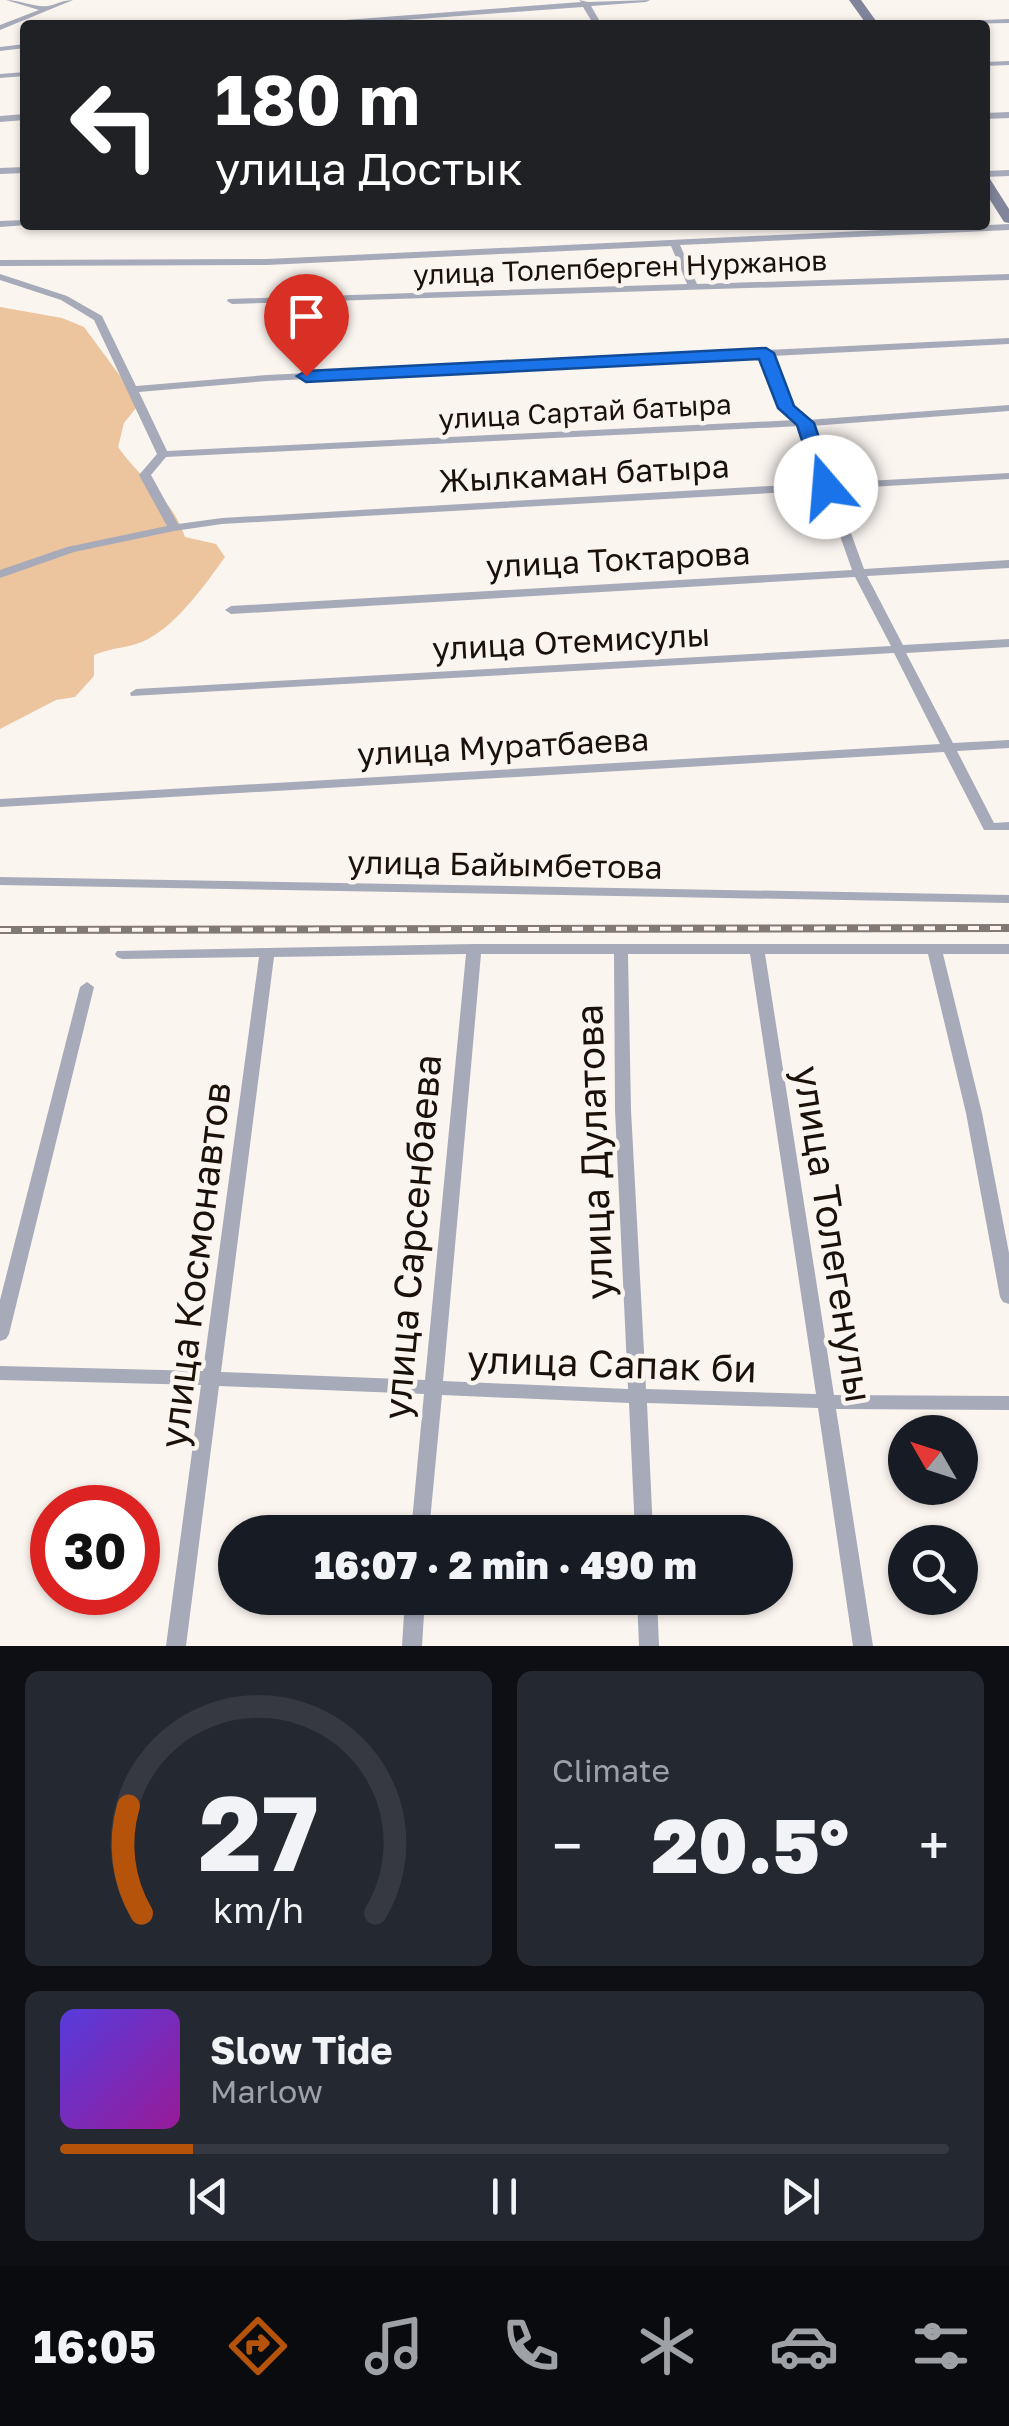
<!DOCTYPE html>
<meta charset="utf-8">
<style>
:root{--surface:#171b24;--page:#242831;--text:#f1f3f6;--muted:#9ea1a6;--line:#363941;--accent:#b45309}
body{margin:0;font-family:"Golos Text",sans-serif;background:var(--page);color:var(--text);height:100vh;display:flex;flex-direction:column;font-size:38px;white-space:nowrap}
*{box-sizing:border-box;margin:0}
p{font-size:32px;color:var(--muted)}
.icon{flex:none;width:55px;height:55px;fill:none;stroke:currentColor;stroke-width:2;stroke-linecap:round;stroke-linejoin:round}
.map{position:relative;height:1646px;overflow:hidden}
.side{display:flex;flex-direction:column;gap:25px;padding:25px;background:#0d0f14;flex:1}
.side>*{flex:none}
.top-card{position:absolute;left:20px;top:20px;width:970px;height:210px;border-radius:10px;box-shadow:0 2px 8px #0004;background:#202124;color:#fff;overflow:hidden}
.needle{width:65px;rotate:309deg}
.controls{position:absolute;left:888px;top:1415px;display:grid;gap:20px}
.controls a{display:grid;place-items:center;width:90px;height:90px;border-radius:50%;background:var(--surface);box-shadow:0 2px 8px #0004;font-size:50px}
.speed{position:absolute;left:30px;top:1485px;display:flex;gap:20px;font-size:50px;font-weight:700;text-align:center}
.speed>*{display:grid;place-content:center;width:130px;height:130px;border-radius:50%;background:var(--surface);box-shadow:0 2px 8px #0004;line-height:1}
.speed .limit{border:15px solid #d22;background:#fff;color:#111}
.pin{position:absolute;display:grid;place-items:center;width:85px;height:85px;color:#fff;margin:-102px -42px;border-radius:50% 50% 50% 0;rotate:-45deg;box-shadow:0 0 10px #0007}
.pin .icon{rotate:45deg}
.me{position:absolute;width:110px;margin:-55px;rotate:342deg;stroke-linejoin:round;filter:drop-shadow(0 0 8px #0008)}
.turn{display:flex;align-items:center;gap:35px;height:210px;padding:0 30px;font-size:45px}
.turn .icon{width:130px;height:130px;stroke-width:2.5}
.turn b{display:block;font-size:70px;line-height:85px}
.big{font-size:75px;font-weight:800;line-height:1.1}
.side .widget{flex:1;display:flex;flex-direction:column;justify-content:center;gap:15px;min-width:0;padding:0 35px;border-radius:15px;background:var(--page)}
.side .dial{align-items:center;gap:0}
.dial svg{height:260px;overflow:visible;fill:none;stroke:var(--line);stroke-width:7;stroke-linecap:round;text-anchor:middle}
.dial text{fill:var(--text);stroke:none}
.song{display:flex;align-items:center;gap:30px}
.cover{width:120px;height:120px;border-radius:15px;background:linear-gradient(135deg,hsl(250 70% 55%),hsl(300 70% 35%))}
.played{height:10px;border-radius:5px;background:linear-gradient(90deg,var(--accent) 15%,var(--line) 15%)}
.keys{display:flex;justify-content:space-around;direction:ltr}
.heat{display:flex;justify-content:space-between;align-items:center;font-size:55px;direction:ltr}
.side .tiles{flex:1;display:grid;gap:25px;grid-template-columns:1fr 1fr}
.widget:last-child{grid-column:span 2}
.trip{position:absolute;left:218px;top:1515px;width:575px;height:100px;border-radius:50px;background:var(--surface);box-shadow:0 2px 8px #0004;font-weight:800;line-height:100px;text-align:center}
.tabs{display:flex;height:160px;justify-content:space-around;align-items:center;background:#090b0e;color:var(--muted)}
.tabs .icon{width:70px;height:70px}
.tabs .selected{color:var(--accent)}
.tabs b{font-size:45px;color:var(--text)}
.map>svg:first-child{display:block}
</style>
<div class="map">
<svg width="1009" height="1646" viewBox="0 0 1009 1646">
<rect width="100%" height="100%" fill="#fbf5f0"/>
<path fill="#ecc49e" d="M0,307l62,11 22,9 56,76 -16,20 -6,24c24,34 54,51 67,90l31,7 9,13c-20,28 -47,66 -77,82 -16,9 -36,8 -54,16v21l-19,21 -19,3 -56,29z"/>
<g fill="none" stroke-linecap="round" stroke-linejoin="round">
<g fill="#a7aab9" fill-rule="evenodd">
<path d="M6,0c14,0 30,8 42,6 10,-2 15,-6 25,-6l-73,30v-5l39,-15z"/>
<path d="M579,0l9,2 62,-2 -4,2 -55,4 11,19h-8l-11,-18 -246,18h-36l4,-2 276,-21z"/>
<path d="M1009,19v4l-101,2 4,-2z"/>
<path d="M25,44v4l-25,3v-4z"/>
<path d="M1009,61v4l-24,1v-4z"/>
<path d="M25,72v4l-25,2v-4z"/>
<path d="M1009,112v6l-24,1v-6z"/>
<path d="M25,114v6l-25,2v-6z"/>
<path d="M25,167v6l-25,1v-6z"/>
<path d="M1009,170v6l-24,1v-6z"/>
<path d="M25,220v5h3l-28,2v-6z"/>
<path d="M1009,224v6l-329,15 17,39 312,-10v6l-777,24 -5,-3 1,-2 459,-15 -16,-38 -404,19 -267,1v-6l267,-1z"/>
<path d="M0,274l67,22 35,20 34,70 131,-11 742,-37v6l-237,12 20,51 15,13 202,-15v6l-198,15 21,57 177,-10v6l-174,10 29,80 145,-9v8l-142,8 36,69 106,-6v8l-103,6 47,90 56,-3v8l-52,3 37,72 15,-1v8h-25l-40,-78 -944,55v-8l940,-55 -46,-91 -763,43 -1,-3 6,-4 755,-43 -36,-69 -624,37 -6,-4 6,-4 621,-36 -28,-80 -602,34 -48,7 -100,21 -74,26v-8l67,-23 100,-21 -28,-51 18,-21 -63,-134 -33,-20 -61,-20zM762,356l20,52 13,12 -628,31 -28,-59 128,-11zM801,426l20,57 -599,35 -44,6 -27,-49 15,-18z"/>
<path d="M0,877l1009,18v8l-1009,-18z"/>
<path d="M474,944h535v10h-66l39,159 27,140v51l-6,-2 -3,-5 -34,-184 -38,-159h-163l69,441 175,1v14l-173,-1 37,237h-20l-35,-238 -171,-5 6,129h-18l-6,-129 -187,-8 -13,137h-18l13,-138 -205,-8 -33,260h-20l35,-261 -201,-5v-14l203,5 56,-414 -137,2 -5,-2 -2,-3 2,-3zM466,954l-41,426 -204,-8 53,-415zM481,954h133l1,156 13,279 -185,-8zM628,954h122l66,440 -170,-5 -15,-279z"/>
<path d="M87,982l7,5 -85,347 -3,5 -6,2v-41l80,-313z"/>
<path d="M405,1598h20l-3,48h-20z"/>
<path d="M637,1598h20l2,48h-20z"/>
</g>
<g fill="#81859b" fill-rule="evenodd">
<path d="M849,0h12l18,25h-12z"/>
<path d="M985,178l5,1 19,30v14l-5,-1 -19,-30z"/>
</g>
<defs>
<path id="rail" d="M0,930l1009,-2"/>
</defs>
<use href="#rail" stroke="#827a72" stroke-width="8"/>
<use href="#rail" stroke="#fbf5f0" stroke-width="4" stroke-dasharray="11" stroke-linecap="butt"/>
</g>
<path fill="#1a73e8" stroke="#114b97" stroke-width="2.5" d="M766,348l8,5 20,53 20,17 22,64 -3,4h-13l-3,-4 -20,-62 -19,-17 -19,-49 -453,23 -9,-6 9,-5z"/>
<g text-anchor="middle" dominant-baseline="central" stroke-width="9" stroke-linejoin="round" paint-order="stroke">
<g font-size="28" fill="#1b1108" stroke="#fbf5f0">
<text transform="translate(620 267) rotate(-2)">улица Толепберген Нуржанов</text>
<text transform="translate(585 411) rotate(-3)">улица Сартай батыра</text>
</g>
<g font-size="32" fill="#1b1108" stroke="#fbf5f0">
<text transform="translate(584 473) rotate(-3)">Жылкаман батыра</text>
<text transform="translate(618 559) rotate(-3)">улица Токтарова</text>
<text transform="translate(571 641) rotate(-3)">улица Отемисулы</text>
<text transform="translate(503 746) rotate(-3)">улица Муратбаева</text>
<text transform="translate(505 864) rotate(1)">улица Байымбетова</text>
</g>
<g font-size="38" fill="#1b1108" stroke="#fbf5f0">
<text transform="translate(593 1152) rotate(-92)">улица Дулатова</text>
<text transform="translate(834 1234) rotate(81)">улица Толегенулы</text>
<text transform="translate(411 1237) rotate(-85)">улица Сарсенбаева</text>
<text transform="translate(194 1265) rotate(-83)">улица Космонавтов</text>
<text transform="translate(612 1363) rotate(2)">улица Сапак би</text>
</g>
</g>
</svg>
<div class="controls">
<a><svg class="needle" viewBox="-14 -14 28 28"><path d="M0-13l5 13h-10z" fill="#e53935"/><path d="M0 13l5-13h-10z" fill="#9ea1a6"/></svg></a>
<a><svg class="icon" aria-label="search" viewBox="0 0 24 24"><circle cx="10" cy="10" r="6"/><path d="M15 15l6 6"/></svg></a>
</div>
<div class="speed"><div class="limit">30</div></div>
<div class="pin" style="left:306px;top:376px;background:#d93025"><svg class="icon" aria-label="arrive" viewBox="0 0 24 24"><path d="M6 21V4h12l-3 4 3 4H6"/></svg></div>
<svg class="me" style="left:826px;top:487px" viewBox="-20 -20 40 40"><circle r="19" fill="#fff"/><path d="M0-13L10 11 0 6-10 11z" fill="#1a73e8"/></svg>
<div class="trip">16:07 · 2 min · 490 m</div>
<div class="top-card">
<div class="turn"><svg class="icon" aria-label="left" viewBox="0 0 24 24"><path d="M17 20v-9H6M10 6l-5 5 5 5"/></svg><div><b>180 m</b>улица Достык</div></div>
</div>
</div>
<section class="side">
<div class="tiles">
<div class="widget dial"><svg viewBox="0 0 100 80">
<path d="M14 69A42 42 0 1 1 86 69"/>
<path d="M14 69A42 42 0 0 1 10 36" stroke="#b45309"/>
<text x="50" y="56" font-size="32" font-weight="700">27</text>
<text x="50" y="72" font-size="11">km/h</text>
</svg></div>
<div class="widget"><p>Climate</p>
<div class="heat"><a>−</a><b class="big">20.5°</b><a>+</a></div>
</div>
<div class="widget">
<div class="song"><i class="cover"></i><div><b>Slow Tide</b><p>Marlow</p></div></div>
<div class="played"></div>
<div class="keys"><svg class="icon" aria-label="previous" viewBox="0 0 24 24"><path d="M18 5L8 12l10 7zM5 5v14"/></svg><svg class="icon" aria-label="pause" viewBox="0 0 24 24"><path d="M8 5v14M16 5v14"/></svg><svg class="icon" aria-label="next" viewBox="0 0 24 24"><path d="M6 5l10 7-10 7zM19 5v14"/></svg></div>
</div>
</div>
</section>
<nav class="tabs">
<b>16:05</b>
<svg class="icon selected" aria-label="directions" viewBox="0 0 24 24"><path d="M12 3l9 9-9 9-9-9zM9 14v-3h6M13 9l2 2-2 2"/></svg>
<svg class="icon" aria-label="music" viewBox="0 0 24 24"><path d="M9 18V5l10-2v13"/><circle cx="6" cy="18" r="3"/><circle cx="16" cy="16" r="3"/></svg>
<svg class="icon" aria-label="phone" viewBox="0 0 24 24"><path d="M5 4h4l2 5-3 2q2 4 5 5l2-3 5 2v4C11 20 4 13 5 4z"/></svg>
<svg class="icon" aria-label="climate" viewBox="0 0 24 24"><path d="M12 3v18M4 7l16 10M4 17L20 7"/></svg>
<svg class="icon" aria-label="car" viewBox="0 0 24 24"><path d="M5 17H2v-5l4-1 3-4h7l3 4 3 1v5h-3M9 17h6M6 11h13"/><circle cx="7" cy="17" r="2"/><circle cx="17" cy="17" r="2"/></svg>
<svg class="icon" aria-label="filters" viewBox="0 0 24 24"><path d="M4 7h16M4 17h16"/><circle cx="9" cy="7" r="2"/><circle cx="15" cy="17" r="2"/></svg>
</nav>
